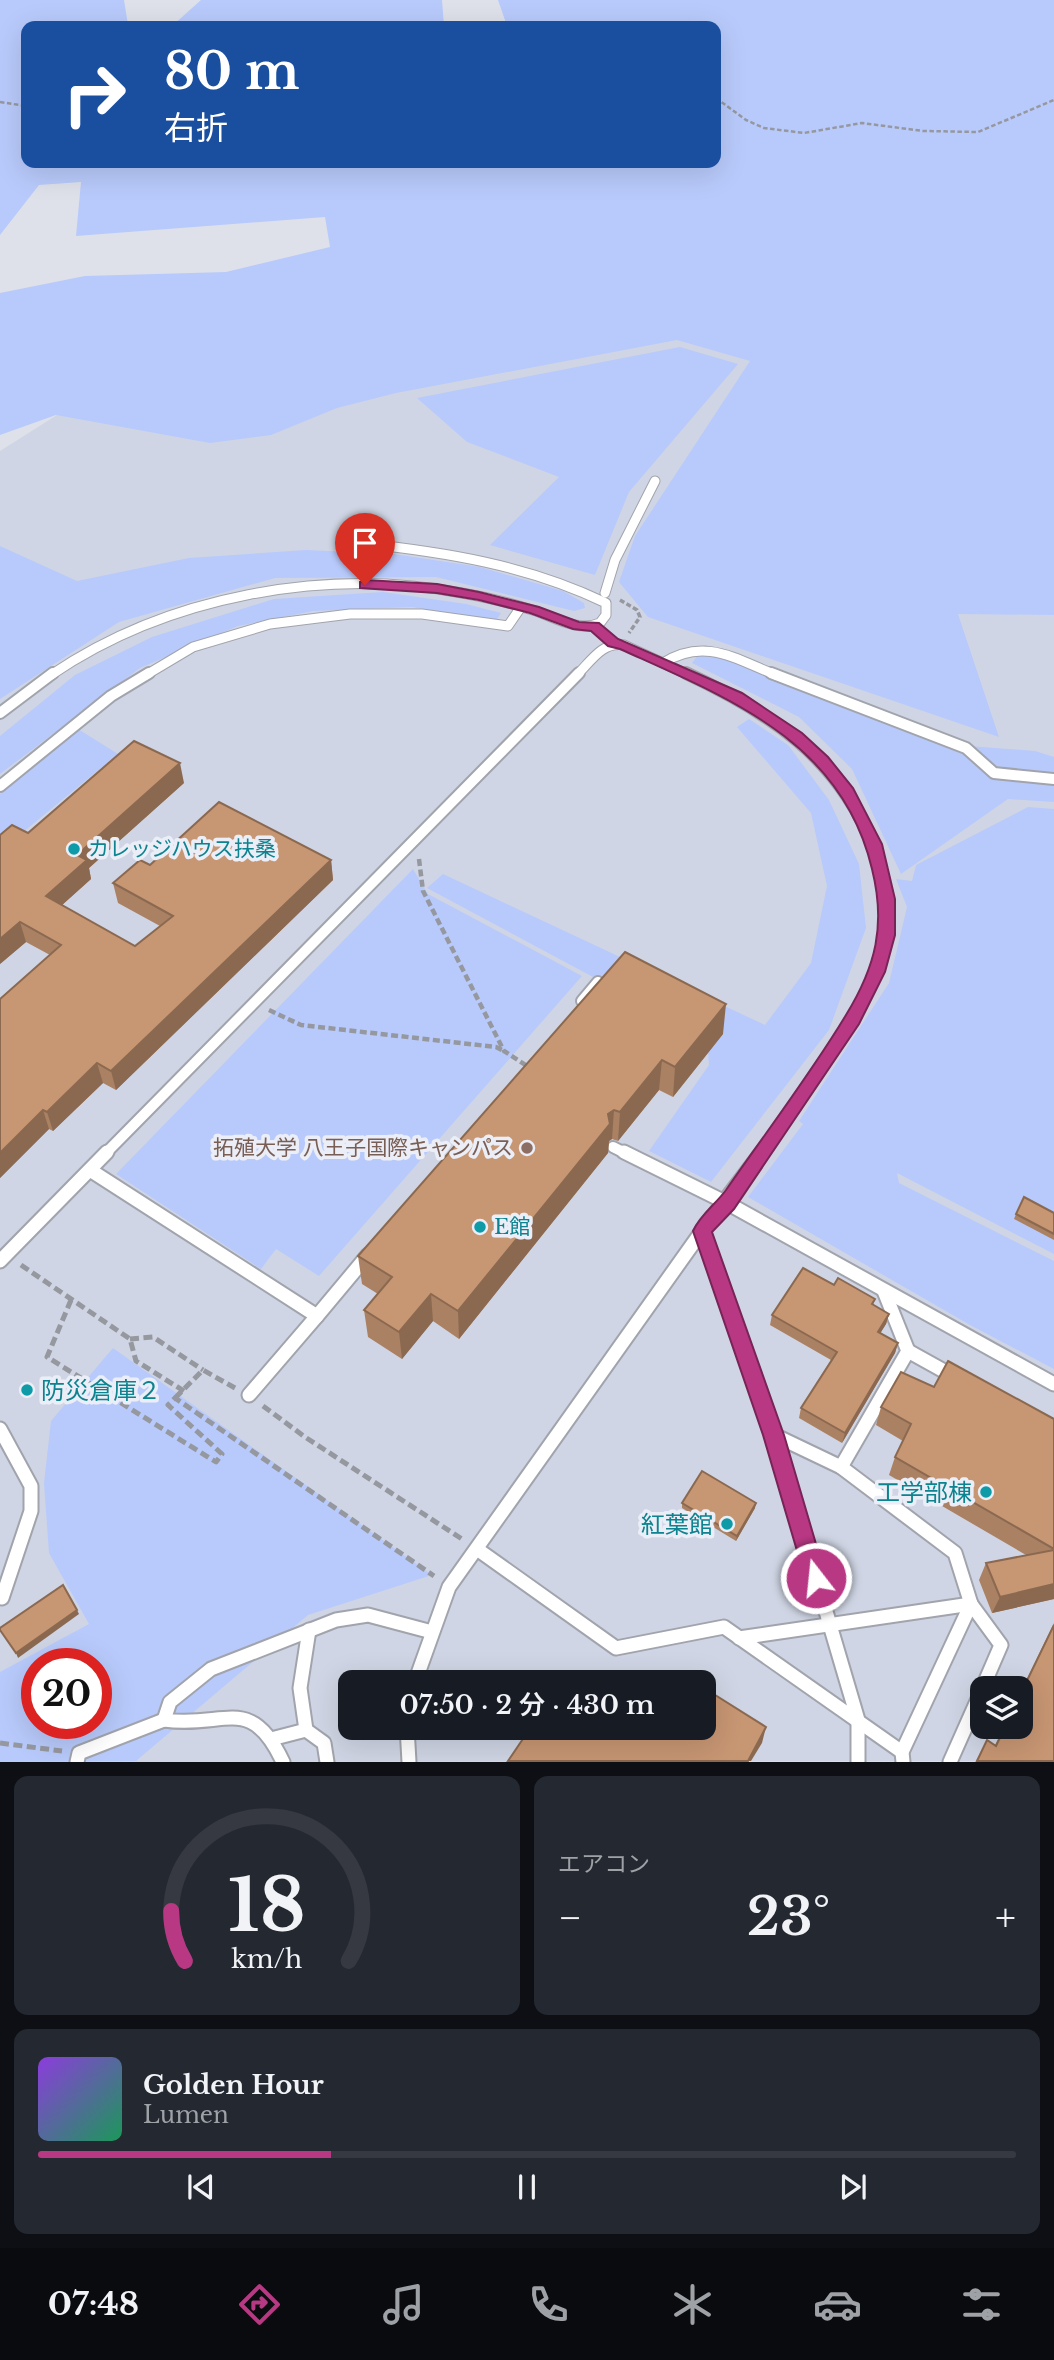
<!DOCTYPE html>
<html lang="ja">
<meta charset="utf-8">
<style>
:root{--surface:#171b24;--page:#242831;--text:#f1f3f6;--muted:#9ea1a6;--line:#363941;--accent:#b93884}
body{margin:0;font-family:"Libre Baskerville","Noto Sans JP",serif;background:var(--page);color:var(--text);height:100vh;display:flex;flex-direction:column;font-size:26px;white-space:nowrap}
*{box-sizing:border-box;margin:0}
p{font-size:23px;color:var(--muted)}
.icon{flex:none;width:38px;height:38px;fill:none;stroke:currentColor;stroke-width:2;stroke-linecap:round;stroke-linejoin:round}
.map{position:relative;height:1762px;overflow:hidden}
.drawer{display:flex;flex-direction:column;gap:14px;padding:14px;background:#0d0f14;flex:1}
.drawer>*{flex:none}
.hud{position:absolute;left:21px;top:21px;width:700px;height:147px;border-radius:14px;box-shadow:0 7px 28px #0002;background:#1a4fa0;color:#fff;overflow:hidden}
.buttons{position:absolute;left:970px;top:1676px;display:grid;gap:14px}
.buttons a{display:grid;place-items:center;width:63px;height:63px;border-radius:14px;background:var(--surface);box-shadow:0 7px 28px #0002;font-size:35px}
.speed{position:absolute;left:21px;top:1648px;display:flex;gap:14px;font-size:35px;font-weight:700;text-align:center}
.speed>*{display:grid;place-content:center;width:91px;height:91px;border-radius:50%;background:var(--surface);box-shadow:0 7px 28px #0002;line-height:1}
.speed .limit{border:10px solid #d22;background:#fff;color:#111}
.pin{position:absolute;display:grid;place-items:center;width:60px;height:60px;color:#fff;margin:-72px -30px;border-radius:50% 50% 50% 0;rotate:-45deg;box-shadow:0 0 7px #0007}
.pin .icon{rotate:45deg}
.me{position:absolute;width:77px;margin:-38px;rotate:344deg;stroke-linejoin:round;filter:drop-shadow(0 0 5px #0008)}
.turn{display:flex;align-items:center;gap:24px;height:147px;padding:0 28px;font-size:32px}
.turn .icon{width:91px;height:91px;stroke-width:2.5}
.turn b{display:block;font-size:49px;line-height:60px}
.big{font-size:52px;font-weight:600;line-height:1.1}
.drawer .card{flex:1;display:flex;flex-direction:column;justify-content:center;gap:10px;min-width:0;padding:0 24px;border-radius:14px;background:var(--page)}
.drawer .dial{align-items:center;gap:0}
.dial svg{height:182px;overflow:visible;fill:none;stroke:var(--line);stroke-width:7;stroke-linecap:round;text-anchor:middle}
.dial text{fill:var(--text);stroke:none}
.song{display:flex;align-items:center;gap:21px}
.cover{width:84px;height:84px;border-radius:10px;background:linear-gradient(135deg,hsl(270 70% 55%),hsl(150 70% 35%))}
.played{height:7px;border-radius:4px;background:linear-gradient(90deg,var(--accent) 30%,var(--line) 30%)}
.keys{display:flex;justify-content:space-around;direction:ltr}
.heat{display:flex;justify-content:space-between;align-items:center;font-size:38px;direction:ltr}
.drawer .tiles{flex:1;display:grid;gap:14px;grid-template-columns:1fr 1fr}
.card:last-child{grid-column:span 2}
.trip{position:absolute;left:338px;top:1670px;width:378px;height:70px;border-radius:14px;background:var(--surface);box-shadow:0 7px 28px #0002;font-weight:600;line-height:70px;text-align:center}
.tabs{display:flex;height:112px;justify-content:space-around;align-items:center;background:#090b0e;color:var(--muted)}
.tabs .icon{width:49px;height:49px}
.tabs .selected{color:var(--accent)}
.tabs b{font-size:32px;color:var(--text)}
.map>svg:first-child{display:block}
</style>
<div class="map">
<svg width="1054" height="1762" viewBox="0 0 1054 1762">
<rect width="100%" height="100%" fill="#dee1ea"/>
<path fill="#cfd5e4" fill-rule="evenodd" d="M702,320l352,238v1203l-1054,1v-1311l98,-62zM37,1664h59v60h-59zM350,1682h354v45h-354zM982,1689h38v38h-38z"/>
<g fill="#b8cafb" fill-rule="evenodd">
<path d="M0,0h124l4,25 -102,1v137h690v-137h-209l-9,-26h556v615l-96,-1 41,123 -351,-120 -29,-35 16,-46 115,-175 -73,-21 -281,53 -59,15 -66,27 -61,8 -154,-28 -56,20v-142l85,-17 141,-4 104,-25 -5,-30 -249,19 5,-54 -42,3 -39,50z"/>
<path d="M201,0h241l2,26h-272z"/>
<path d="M680,347l58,17 -109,128 -34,83 -105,-30 69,-68 -92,-35 -50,-44z"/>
<path d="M0,546l77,35 112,-23 117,-8 88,4 86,13 83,24 21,12 1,5 -11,3 -138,-34 -161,1 -156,44 -119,77z"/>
<path d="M383,592l83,12 35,9 -6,9 -83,-15 -99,4 -75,15 -98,42 -140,106v-38l75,-61 77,-38 122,-38z"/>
<path d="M705,645l237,99 93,7 19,6v45l-46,-3 -107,75 -49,-105 -53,-52 -107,-54z"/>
<path d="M749,719l39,26 41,55 30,64 7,64 -37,102 -118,152 -62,-31 60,-86 -2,-27 -280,-150 16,-14 322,151 46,-62 16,-77 -16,-73 -74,-86z"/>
<path d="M78,729l40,25 -118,97v-57z"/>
<path d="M1028,807l26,2v445l-157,-81 2,10 155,78v108l-84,-44 -222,-128 55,-73 -4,-3 90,-138 18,-76 -11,-28 16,2 4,-16z"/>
<path d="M413,869l15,25 154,82 -263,300 -43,-27 -15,20 -145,-95z"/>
<path d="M113,1348l319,227 -124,40 -172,146 -136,1v-90l89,-48 -40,-71 -5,-70 7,-62zM37,1664h59v60h-59z"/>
</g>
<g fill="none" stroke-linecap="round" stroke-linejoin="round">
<defs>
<g id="service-far2">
<path d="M605,593l10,-33 40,-79"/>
<path d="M594,626l19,17"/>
<path d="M663,663c42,-26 72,-4 113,12"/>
<path d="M51,675c116,-79 274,-108 411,-82 23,4 45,9 67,16 23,6 47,24 71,14l6,-8v-12c-79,-38 -161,-51 -247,-60"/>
<path d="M146,675l47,-28 77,-23 80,-10h72l86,12 13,-19"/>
<path d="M577,675c14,-14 26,-34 47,-30l65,30"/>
</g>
<g id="service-far1">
<path d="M686,673c83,39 151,83 187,172 16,39 19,83 5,124 -14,39 -40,72 -63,105 -18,27 -36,54 -54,80"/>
<path d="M771,673l195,75 28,25 60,6"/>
<path d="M0,713l53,-40"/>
<path d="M0,786l111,-90 38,-23"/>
<path d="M582,1001l16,-19"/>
<path d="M613,1147l14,7"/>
<path d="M105,1154l474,-481"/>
</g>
<g id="service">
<path d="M624,1152l103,51 327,181"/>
<path d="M90,1170l227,146 51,-61"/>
<path d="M702,1231l72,204 84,285v42"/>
<path d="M0,1261l107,-109"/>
<path d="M884,1291l24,60 -67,116 114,86 16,51 30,41 -19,44"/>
<path d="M908,1351l45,25"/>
<path d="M249,1395l68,-79"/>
<path d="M0,1429l31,57v25l-29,87"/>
<path d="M774,1435l67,32"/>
<path d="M477,1549l139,99 108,-21 178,125"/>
<path d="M309,1630l-9,58 6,42 18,13 3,19"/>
<path d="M739,1638l232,-34"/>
<path d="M415,1682l34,-95 253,-356 60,-79"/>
<path d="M407,1727l2,35"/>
<path d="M275,1738l31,-8"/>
<path d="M77,1762l2,-9 85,-33"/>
<path d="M283,1762c-33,-70 -58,-33 -119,-42l6,-18 41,-33 125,-49 32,-5 64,17"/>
<path d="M903,1762l-1,-10 69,-148"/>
<path d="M950,1762l32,-72"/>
</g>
</defs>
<use href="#service-far2" stroke="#a1a4ac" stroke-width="11"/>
<use href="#service-far1" stroke="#a1a4ac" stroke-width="14"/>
<use href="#service" stroke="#a1a4ac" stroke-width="17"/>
<g stroke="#96989f" stroke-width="2.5" stroke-dasharray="4.5 2.5" stroke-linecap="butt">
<path d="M716,98l30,22 18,8 40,5 58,-10 61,8 55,1 76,-32"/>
<path d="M0,102l26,4"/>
</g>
<path stroke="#96989f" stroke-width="3.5" stroke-dasharray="5 2.5" stroke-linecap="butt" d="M620,600l17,10 3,7 -11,16"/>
<g stroke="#96989f" stroke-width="4.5" stroke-dasharray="7 3.5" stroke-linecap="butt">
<path d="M419,859l4,32 81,160 23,15"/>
<path d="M269,1010l32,15 195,22 8,4"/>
</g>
<g stroke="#96989f" stroke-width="5" stroke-dasharray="9 4.5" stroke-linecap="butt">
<path d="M21,1265l109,74 6,22 48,30"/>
<path d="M71,1300l-24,57 169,105 6,-8 -54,-49 7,-7 259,178"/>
<path d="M130,1339l23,-2 50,33"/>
<path d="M175,1398l28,-28 32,18"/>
<path d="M263,1406l42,31 157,102"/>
<path d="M0,1743l62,8"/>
</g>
<use href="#service-far2" stroke="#fff" stroke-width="9"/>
<use href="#service-far1" stroke="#fff" stroke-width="10"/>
<use href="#service" stroke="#fff" stroke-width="13"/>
</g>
<g fill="#ab8163">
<path d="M184,783l-95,85 2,11 -29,26 73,41 25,-20 -42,-23 -5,-20 37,-18 181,-5 2,20 -217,210 -13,-7 -50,48 -4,-2 -49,49v-179l50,-44 -24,-13 -26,22 28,-131z"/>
<path d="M625,952l98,82 -50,63 -14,-7 -41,51 -6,-2 -3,2 -1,12 -149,186 -26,-18 -31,38 -34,-22 -4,-27 14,-16 -16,-10 -4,-28z"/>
<path d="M1054,1213v27l-40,-21 2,-5z"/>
<path d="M834,1285l41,14 -2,6 16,9 -3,10 -6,9 18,10 -3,10 -53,90 -43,-25 2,-10 30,-48 -61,-35 2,-10z"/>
<path d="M934,1387l120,32v180l-62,14 -13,-33 7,-17 40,-8 -137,-80 6,-18 8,-16 -27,-16 5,-18z"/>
<path d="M682,1503l73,5 -19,33 -54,-33z"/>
<path d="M1054,1623v138h-78l11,-21 8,5 9,-18h16v-34z"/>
</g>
<g fill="#8b6950">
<path d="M180,763l4,20 -95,85 2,11 -40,36 -5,-19 31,-41z"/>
<path d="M331,860l2,20 -217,210 -5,-19z"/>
<path d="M20,922l6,20 -26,22v-25z"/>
<path d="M726,1004l-3,30 -50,63 2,-30z"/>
<path d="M662,1060l-3,30 -41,51 2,-29z"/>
<path d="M97,1063l6,20 -50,48 -6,-19z"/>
<path d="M43,1110l6,19 -49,49v-25z"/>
<path d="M614,1110l-2,29 -3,2 -1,12 -149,186 -1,-28 150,-197z"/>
<path d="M431,1294l2,27 -31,38 -3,-27z"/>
<path d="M889,1314l-3,10 -11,18 3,-10z"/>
<path d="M898,1343l-3,10 -53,90 3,-10z"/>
<path d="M756,1503l-1,5 -19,33 1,-5z"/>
<path d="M1054,1584v15l-62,14 8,-16z"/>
<path d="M77,1610l2,4 -61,44 -2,-5z"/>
<path d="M766,1727l-4,16 -11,18h-4z"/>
</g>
<g fill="#c79673" stroke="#8b6950" stroke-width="2">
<path d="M134,741l46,22 -103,92 10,5 -41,36 89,50 38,-30 -60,-33 27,-23 10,5 69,-63 112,58 -220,211 -14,-8 -50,49 -4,-2 -43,43v-154l61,-54 -41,-23 -20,17v-104l12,-10 16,8z"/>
<path d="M625,952l101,52 -51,63 -13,-7 -42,52 -6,-2 -6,4 2,10 -152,187 -27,-17 -32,38 -35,-22 28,-33 -34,-21z"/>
<path d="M1024,1197l30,16v21l-38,-20z"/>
<path d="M803,1268l31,17 4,-7 37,21 -3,5 17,10 -11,18 20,11 -53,90 -44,-25 36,-56 -65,-37z"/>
<path d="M948,1361l106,58v130l-159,-92 16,-33 -30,-17 20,-35 33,15z"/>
<path d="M702,1471l54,32 -19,33 -55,-33z"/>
<path d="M1054,1550v34l-54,13 -14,-34z"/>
<path d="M63,1585l14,25 -61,43 -16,-23v-2z"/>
<path d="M1054,1625v136h-77l10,-21 9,6 9,-19h15v-32z"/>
<path d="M704,1688l62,39 -18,34h-240l23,-34h173z"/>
</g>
<path fill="#b93884" stroke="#782456" stroke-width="2" d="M365,580l72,4 42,8 60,15 40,15 20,1 19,16 124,54 60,40 26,24 25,31 29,56 13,55v36l-10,37 -26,52 -125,185 -22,23 72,203 42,143 -3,8 -7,3 -8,-3 -3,-8 -42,-143 -70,-204c7,-16 23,-27 33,-41 40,-58 84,-115 120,-175 30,-49 40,-90 26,-146 -30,-128 -144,-171 -252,-220l-12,-3 -17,-15 -18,-2 -43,-16 -51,-13 -42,-7 -77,-5v-6z"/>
<g fill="#0f9aa8" stroke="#ebeef7" stroke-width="2.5">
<circle cx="74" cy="849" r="7"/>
<circle cx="480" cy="1227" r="7"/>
<circle cx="27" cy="1390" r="7"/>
<circle cx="986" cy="1492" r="7"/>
<circle cx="727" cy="1524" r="7"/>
</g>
<circle fill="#8d6e63" stroke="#ebeef7" stroke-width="2.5" cx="527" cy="1148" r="7"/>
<g text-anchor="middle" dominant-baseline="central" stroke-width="7" stroke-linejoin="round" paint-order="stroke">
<g font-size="21" fill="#0d838f" stroke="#ebeef7" text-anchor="start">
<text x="88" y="849">カレッジハウス扶桑</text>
<text x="494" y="1227">E館</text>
</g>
<g font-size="21" fill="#785e54" stroke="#ebeef7" text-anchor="end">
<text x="513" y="1148">拓殖大学 八王子国際キャンパス</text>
</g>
<g font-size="24" fill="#0d838f" stroke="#ebeef7" text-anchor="end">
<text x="41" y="1390" text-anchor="start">防災倉庫２</text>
<text x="972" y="1492">工学部棟</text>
<text x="713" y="1524">紅葉館</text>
</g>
</g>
</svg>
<div class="buttons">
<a><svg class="icon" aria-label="layers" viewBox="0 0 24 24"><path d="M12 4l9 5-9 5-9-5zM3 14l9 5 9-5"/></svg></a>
</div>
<div class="speed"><div class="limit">20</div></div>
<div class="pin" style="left:365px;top:585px;background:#d93025"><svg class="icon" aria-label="arrive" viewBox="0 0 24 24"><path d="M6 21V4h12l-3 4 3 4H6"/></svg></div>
<svg class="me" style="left:816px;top:1578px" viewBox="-20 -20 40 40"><circle r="17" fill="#b93884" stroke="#fff" stroke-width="3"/><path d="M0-11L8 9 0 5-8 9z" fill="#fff"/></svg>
<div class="trip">07:50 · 2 分 · 430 m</div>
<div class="hud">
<div class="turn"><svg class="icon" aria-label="right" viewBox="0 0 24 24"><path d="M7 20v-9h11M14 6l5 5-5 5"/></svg><div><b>80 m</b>右折</div></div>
</div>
</div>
<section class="drawer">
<div class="tiles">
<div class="card dial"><svg viewBox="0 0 100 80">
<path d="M14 69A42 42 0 1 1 86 69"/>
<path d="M14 69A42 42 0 0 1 8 47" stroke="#b93884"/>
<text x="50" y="56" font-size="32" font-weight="700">18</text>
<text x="50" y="72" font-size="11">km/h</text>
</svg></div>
<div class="card"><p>エアコン</p>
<div class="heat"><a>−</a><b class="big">23°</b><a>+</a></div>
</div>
<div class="card">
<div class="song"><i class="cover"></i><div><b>Golden Hour</b><p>Lumen</p></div></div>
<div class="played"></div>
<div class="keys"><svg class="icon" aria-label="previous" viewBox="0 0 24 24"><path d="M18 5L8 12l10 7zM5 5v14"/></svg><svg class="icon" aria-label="pause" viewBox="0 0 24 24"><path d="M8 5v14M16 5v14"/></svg><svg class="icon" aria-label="next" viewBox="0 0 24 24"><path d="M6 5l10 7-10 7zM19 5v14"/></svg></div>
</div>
</div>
</section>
<nav class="tabs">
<b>07:48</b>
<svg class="icon selected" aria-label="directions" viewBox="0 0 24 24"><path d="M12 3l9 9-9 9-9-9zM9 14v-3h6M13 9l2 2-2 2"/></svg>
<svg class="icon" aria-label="music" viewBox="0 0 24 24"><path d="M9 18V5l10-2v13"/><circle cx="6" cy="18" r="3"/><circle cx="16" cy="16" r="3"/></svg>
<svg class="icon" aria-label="phone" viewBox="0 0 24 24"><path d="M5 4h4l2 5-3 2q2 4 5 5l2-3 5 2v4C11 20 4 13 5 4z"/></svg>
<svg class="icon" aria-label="climate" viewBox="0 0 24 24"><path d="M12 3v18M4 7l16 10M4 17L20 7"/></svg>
<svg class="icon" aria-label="car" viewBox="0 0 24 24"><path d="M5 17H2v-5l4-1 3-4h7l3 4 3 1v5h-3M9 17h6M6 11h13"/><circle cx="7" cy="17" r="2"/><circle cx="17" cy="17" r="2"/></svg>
<svg class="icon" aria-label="filters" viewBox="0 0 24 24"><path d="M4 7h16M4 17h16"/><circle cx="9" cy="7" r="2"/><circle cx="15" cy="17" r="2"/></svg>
</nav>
